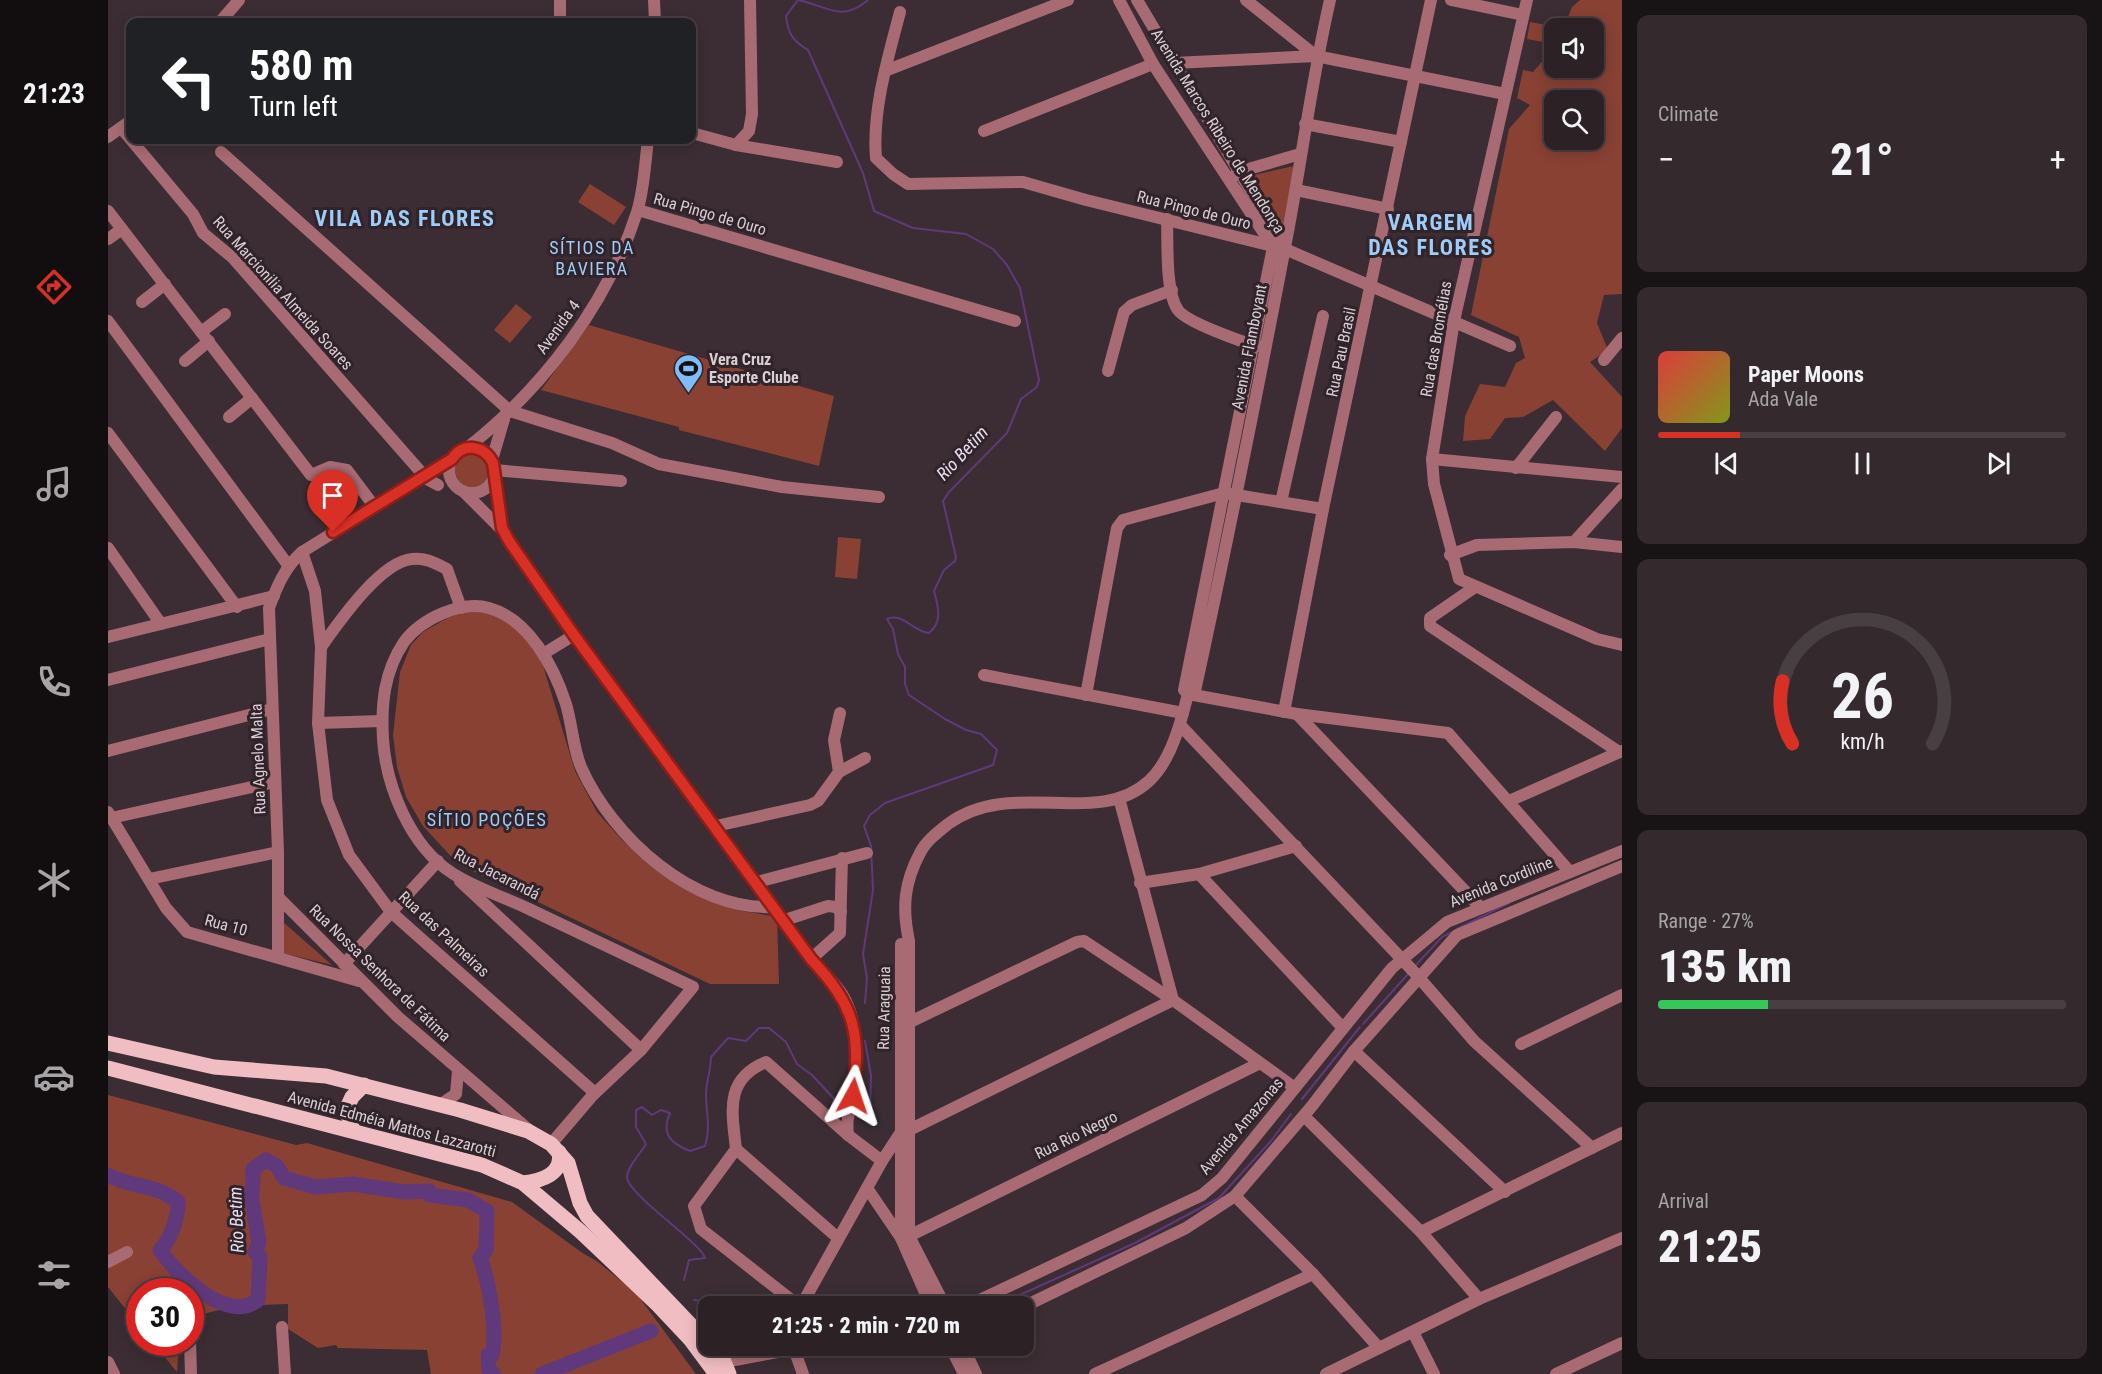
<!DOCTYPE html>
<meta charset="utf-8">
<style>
:root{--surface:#2c2226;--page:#342a2e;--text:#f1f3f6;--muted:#a6a4a7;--line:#483f43;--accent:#d93025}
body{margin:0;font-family:"Roboto Condensed",sans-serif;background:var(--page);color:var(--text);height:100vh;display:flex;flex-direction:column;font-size:22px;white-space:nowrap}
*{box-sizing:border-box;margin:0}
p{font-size:20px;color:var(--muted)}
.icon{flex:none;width:33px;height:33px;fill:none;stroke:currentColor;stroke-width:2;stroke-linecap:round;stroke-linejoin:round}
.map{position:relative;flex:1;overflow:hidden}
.details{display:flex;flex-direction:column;gap:15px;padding:15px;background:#181315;width:480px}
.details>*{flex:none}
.guide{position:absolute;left:18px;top:18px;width:570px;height:126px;border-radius:12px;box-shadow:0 3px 15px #0003,0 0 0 2px var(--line);background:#202124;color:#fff;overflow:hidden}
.controls{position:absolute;left:1436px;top:18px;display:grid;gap:12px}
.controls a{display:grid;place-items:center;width:60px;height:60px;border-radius:12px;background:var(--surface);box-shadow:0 3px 15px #0003,0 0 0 2px var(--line);font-size:30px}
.speed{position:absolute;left:18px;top:1278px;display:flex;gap:12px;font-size:30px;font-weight:700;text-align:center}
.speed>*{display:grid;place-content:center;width:78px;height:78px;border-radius:50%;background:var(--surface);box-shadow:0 3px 15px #0003,0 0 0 2px var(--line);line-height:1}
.speed .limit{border:9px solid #d22;background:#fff;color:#111}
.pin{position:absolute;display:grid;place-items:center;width:51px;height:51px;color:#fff;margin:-62px -26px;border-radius:50% 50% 50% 0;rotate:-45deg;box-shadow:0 0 6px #0007}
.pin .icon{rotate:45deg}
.me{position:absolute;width:66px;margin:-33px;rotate:5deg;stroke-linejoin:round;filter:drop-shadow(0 0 4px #0008)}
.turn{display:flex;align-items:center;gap:21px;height:126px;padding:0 24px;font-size:27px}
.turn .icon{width:78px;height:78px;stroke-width:2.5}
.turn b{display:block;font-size:42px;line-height:51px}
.big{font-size:45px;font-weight:800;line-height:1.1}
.details .tile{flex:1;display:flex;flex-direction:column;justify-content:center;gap:9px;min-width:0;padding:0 21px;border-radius:12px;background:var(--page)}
.details .dial{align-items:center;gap:0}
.dial svg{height:156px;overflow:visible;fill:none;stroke:var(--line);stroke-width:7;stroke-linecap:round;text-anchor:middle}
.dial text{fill:var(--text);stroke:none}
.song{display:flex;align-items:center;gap:18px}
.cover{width:72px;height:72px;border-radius:9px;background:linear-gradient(135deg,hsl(0 70% 55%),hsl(70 70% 35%))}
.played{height:6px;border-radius:3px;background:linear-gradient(90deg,var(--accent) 20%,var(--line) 20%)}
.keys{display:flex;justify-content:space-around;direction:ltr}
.heat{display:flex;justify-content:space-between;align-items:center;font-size:33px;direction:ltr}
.charge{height:9px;border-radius:4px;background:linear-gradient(90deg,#34c759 27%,var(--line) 0)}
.trip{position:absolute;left:590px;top:1296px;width:336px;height:60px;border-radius:12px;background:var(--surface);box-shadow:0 3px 15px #0003,0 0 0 2px var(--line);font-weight:800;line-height:60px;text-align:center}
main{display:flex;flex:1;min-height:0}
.tabs{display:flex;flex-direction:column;width:108px;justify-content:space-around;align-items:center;background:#120e0f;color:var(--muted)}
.tabs .icon{width:42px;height:42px}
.tabs .selected{color:var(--accent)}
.tabs b{font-size:27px;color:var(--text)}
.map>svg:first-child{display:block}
</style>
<main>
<nav class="tabs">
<b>21:23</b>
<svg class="icon selected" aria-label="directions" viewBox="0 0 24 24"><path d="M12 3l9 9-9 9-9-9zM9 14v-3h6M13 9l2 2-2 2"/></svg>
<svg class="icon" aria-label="music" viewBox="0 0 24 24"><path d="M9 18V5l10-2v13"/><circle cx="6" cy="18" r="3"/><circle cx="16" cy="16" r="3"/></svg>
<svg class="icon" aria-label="phone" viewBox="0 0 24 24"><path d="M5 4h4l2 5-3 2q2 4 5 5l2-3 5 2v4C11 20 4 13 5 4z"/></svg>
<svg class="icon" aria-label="climate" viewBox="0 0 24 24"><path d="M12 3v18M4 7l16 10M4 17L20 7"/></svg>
<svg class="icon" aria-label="car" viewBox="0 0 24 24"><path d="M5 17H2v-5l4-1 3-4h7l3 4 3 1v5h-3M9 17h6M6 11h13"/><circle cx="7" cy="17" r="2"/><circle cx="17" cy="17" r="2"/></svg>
<svg class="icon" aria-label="filters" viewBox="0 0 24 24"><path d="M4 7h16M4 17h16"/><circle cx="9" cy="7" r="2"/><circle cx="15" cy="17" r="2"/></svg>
</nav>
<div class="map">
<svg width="1514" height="1374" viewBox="0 0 1514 1374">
<rect width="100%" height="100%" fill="#3b2d33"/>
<g fill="#894134" fill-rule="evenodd">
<path d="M1472,0h42v294l-18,1 -7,28 11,27 -18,12 32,35v31l-17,23 -52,-51 -30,17 -18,1 -15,21 -27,2 2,-25 15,-32 25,3 11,-24 9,-5 -6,-21 -48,-22 38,-186 21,-24 -13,-7 6,-28 10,2 21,-24v20h39v-40h-29l8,-21zM1446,100h39v40h-39z"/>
<path d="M1422,22l28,5 -4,1v16l-27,-5z"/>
<path d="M1186,166l-11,63 -34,-53z"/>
<path d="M482,184l36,23 -12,18 -36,-23z"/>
<path d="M408,304l16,13 -22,26 -16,-13z"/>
<path d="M481,325l245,71 -15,70 -140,-36v-3l-138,-37z"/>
<circle cx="364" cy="470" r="17"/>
<path d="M730,537l23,2 -4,40 -22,-2z"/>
<path d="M363,610l23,3 32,23 15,23 34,112 22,41 25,28 51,42 65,28 39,7 2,67h-69l-252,-120 -35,-38 -17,-29 -9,-30 -4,-32 7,-63 11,-27 12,-13 28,-16z"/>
<path d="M175,922l49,43 -50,-12z"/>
<path d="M0,1095l188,50 11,-2 205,59 69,50 17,10 38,31 60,81h-265l-4,-24 -89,-2 -2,-3 -18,3 -30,-19v-25l-53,2 -44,11 -1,-25h-50l-1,34 -31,-39z"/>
<path d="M45,1343h26l-2,29z"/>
</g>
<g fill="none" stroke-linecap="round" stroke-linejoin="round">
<g stroke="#60397c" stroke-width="2">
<path d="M1349,929l52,-26"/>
<path d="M1307,966l27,-29 10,-5"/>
<path d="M757,1003l2,-25 -4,-24 10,-64 -2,-44 -7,-20 6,-11 15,-12 108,-38 4,-15 -16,-16 -15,-4 -21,-11 -36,-24 -4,-11v-17l-7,-13 -5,-25 -6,-10c16,-7 26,13 42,14 14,-11 9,-27 5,-42l10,-21 11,-9 1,-4 -13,-56 6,-9 58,-59 14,-34 16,-12 2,-7 -19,-92 -13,-23 -14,-16 -27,-15 -53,-6 -39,-17 -11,-38 -55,-123c-15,-9 -20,-16 -22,-34l12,-16c30,6 43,23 70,0"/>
<path d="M1255,1024l46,-51"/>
<path d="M1194,1099l58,-72"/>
<path d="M750,1117l12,-6 1,-35 -6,-35"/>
<path d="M576,1280l5,-20 16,-2 -2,-4c-11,-17 -76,-61 -76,-77 0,-10 14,-24 19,-33l-10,-17v-17l6,-3 10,8 9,-5 9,3c-9,21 0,30 20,38l15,-5c6,-18 1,-33 1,-52 0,-12 5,-24 5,-37l17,-19 18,3 13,-13h10l17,14 11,22 15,11 26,28"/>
<path d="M586,1300l28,2 14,4"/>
<path d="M887,1306l138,-62 86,-46 52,-57 20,-27"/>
</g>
<g stroke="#60397c" stroke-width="15">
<path d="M0,1175c24,13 49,9 70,27 0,16 -7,37 -18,48 17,25 67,74 98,50l2,-43 -5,-5 4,-9 -7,-43 1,-31 13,-9 11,6 7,12 31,9 38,-3 52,8 24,-1 1,4 38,5 19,11 -1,39 -6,8c9,24 18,73 12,97h-4l1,15 5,4"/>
<path d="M434,1374l109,-43"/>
</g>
<g stroke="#a86b73" stroke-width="12">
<path d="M452,0v22"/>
<path d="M546,0l1,22"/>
<path d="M1011,0l34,64 120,183 -89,443 4,4 7,-3c33,-151 63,-302 92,-454 15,-79 25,-159 43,-237"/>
<path d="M1029,0l148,249"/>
<path d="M1138,0l70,56"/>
<path d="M1343,0l72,15"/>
<path d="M1419,0l-73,321 -22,138 2,25 25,95 138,60 25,6"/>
<path d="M792,12c-12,46 -28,98 -24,146l17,16 15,10 115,-2 63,18 199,49 225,97"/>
<path d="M112,22l19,-22"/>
<path d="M1066,63l142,-7 189,38"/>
<path d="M777,71l183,-71"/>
<path d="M1197,124l96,18"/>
<path d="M14,129l71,85 10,19 30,25 194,221 11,6"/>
<path d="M876,131l169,-67"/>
<path d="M584,133l44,12 101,17"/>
<path d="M0,137l22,-16"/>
<path d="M628,145l13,-14 3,-17 -2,-114"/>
<path d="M113,152l289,259 102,32 47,21 123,23 97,10"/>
<path d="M1126,176l4,-4 62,-18"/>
<path d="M1188,190l92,19"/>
<path d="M530,210l377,111"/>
<path d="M0,211l203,264 19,-8 17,3 27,36"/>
<path d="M1059,219c1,23 -2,73 11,91 8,12 64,32 80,36"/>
<path d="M0,239l14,-10"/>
<path d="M34,302l23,-18"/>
<path d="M0,321l180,244"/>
<path d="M93,332l24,-18"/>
<path d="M1496,360l18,-22"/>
<path d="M77,361l24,-20"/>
<path d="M1000,371l16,-59 8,-7 40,-15"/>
<path d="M121,417l23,-19"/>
<path d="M0,433l129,174"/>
<circle cx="364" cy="470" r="23"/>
<path d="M359,448c76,-60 140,-143 170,-236 7,-22 8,-49 11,-72"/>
<path d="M1324,459l190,18"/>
<path d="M384,460l12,-41"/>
<path d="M1408,468l40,-51"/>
<path d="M386,470l127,11"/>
<path d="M386,475l9,56"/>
<path d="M355,491l41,41 70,103 237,324c11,11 23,23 31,35 16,26 18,71 11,101 -3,17 -7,21 -5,40"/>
<path d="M1173,502l42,-186"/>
<path d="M1466,542l48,-53"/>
<path d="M0,548l53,76"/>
<path d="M194,552l13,39 6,56 -3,76 9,77 22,55 42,57 204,181"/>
<path d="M1342,555l27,-10 97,-3 48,5"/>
<path d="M1367,587l-45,31v8l189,126"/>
<path d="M0,637l166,-41"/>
<path d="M213,647c18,-25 59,-85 91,-88 13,-2 25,5 35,10l14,39"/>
<path d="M435,654l31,-19"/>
<path d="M876,675l199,38"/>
<path d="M0,680l162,-41"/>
<path d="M978,695l31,-167 6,-8 101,-27 99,16"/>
<path d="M1176,712l39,-203 108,-509"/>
<path d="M1189,714l184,194"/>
<path d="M210,723l64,-2"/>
<path d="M1072,725l235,248 59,68 118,107"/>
<path d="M0,751l164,-42"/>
<path d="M731,772l26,-14"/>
<path d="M1401,801l113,-50"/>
<path d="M0,812l58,96 21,24 172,49"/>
<path d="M3,818l164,-36"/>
<path d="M608,826l94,-21 8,-4 21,-29 -5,-32 6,-27"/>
<path d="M1091,874l143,153"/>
<path d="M41,879l129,-27"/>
<path d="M352,881l181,169"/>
<path d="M649,882l110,-29"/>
<path d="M1032,883l59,-9 97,-28"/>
<path d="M171,898l119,119 131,113"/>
<path d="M677,920l43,-14 8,1 5,5"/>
<path d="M170,956v-104l-9,-244c8,-22 16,-41 33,-56l150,-93"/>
<path d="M703,959l29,-26 2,-75"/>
<path d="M236,964l94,-103"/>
<path d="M802,1022l167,-80 7,-1 89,59 122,88"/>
<path d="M1413,1044l101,-49"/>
<path d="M1246,1051l151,141"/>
<path d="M332,1105l16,-11 2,-23"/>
<path d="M1196,1116l117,116 58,67"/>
<path d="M443,1144l41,-48 49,-46 52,-63c-55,-26 -109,-52 -164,-78 -25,-12 -54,-21 -77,-36 -42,-27 -66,-87 -69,-134 -2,-35 1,-67 21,-97 17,-23 57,-42 85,-34 40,11 65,59 77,96 6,20 7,44 15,63 31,70 112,144 193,140"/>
<path d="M628,1149l102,89"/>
<path d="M759,1188l34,50 30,68"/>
<path d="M1127,1196l78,78 66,74"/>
<path d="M1313,1232l201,-99"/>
<path d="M801,1236l349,-172"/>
<path d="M793,1238v-294"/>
<path d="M0,1262l19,-10"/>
<path d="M691,1306l-98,-77 -7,-23 42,-57c-4,-37 -12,-70 30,-87l82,73 34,26"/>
<path d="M693,1306l81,-145 17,-26 274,-135 -54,-202"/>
<path d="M837,1306l-36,-70v-295c-7,-33 -5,-58 11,-88 6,-12 18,-21 28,-29 64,-47 149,5 201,-43 22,-20 32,-59 39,-87l109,20 151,19 122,139"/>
<path d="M859,1306l235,-111 20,-17 170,-210 55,-46 175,-71"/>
<path d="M915,1307l163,-79 49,-32 77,-90 42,-55 103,-116 165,-69"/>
<path d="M174,1327l3,47"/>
<path d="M1305,1332l21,42"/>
<path d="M82,1342l1,32"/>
<path d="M842,1346l14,28"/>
<path d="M855,1346l13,28"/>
<path d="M686,1349l9,25"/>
<path d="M0,1362l6,12"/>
<path d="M616,1362l70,-13 121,3 23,-6"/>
<path d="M987,1374l218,-100"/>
<path d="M1218,1374l153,-75 143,-61"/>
<path d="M1448,1374l66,-31"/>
</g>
<g stroke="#f0bdc2" stroke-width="15">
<path d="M0,1043l106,24 112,9 134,34 68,21 23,13 17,19 12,40 7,13 121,127"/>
<path d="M0,1068l374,97 41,18 58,49 77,73 32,34 26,35"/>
<path d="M245,1130l-7,-20 6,-13 12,-12"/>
<path d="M415,1183c18,-2 41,-9 36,-31"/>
<path d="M602,1346l14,16 5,12"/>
</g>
</g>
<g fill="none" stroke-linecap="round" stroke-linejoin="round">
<defs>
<path id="route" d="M225,532l119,-73c11,-17 32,-14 41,4l9,65 7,13 65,94 237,324c44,47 50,73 42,137"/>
</defs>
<use href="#route" stroke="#8d1f18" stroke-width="15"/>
<use href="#route" stroke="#d93025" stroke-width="10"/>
</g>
<defs>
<symbol id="stadium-pin" viewBox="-11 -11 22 30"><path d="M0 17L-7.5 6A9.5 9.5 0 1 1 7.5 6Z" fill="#7ebdf9" stroke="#302329"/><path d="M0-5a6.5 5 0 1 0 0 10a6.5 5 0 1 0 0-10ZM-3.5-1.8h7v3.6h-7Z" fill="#111"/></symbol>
</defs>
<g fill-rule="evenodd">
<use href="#stadium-pin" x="564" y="352" width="33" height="45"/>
</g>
<g text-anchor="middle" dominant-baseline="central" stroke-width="6" stroke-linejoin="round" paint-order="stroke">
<g font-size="16" fill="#d8cfd3" stroke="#302329">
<text transform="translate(1110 131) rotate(58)">Avenida Marcos Ribeiro de Mendonça</text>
<text transform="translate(1086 210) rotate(14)">Rua Pingo de Ouro</text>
<text transform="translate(602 214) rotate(16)">Rua Pingo de Ouro</text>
<text transform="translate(175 293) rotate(48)">Rua Marcionilia Almeida Soares</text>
<text transform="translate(450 327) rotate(-54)">Avenida 4</text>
<text transform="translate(1328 339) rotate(-80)">Rua das Bromélias</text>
<text transform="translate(1141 347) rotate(-79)">Avenida Flamboyant</text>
<text transform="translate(1233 352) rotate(-78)">Rua Pau Brasil</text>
<text transform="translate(150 759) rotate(-92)">Rua Agnelo Malta</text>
<text transform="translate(389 874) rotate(27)">Rua Jacarandá</text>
<text transform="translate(1393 882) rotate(-22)">Avenida Cordiline</text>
<text transform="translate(118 925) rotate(15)">Rua 10</text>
<text transform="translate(336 934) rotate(43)">Rua das Palmeiras</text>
<text transform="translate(272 973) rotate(44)">Rua Nossa Senhora de Fátima</text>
<text transform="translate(776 1008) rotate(-89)">Rua Araguaia</text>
<text transform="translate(284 1124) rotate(15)">Avenida Edméia Mattos Lazzarotti</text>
<text transform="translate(1133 1126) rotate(-50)">Avenida Amazonas</text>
<text transform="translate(968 1135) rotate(-26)">Rua Rio Negro</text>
</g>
<g font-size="16" font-weight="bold" fill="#d8cfd3" stroke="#302329" text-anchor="start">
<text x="601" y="359">Vera Cruz<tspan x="601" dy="18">Esporte Clube</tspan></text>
</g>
<g font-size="18" letter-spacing="1.5" fill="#9ecdf9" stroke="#302329">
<text x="484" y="247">SÍTIOS DA<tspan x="484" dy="21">BAVIERA</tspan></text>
<text x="379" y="819">SÍTIO POÇÕES</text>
</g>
<g font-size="18" font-style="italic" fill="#e8ddf1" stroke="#302329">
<text transform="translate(854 453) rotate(-47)">Rio Betim</text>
<text transform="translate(128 1220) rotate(-92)">Rio Betim</text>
</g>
<g font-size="22" font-weight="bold" letter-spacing="1.5" fill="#9ecdf9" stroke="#302329">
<text x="297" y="218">VILA DAS FLORES</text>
<text x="1323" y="222">VARGEM<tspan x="1323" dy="25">DAS FLORES</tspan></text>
</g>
</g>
</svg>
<div class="controls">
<a><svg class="icon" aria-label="sound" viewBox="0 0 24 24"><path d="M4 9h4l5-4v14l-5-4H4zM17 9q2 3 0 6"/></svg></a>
<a><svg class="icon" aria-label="search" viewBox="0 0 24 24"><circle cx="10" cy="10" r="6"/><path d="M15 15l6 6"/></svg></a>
</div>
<div class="speed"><div class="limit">30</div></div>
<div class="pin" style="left:225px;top:532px;background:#d93025"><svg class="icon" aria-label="arrive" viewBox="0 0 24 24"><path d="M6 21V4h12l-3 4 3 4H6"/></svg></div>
<svg class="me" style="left:745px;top:1096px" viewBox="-20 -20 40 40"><path d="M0-17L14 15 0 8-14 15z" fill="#d93025" stroke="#fff" stroke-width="4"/></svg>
<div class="trip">21:25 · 2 min · 720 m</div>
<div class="guide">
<div class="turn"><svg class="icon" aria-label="left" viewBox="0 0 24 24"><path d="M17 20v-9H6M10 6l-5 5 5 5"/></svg><div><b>580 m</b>Turn left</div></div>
</div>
</div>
<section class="details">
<div class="tile"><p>Climate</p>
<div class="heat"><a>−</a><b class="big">21°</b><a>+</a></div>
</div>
<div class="tile">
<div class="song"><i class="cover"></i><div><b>Paper Moons</b><p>Ada Vale</p></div></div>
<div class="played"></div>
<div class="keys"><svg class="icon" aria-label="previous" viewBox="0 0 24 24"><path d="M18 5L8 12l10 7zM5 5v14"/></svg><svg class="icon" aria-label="pause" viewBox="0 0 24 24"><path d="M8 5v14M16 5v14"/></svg><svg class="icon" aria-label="next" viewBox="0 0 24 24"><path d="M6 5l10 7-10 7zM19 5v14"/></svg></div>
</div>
<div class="tile dial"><svg viewBox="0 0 100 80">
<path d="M14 69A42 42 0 1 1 86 69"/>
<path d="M14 69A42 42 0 0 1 9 37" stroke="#d93025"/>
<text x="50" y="56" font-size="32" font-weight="700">26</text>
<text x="50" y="72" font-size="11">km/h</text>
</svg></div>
<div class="tile"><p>Range · 27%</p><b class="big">135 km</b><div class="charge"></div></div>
<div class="tile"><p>Arrival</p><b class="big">21:25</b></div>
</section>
</main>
